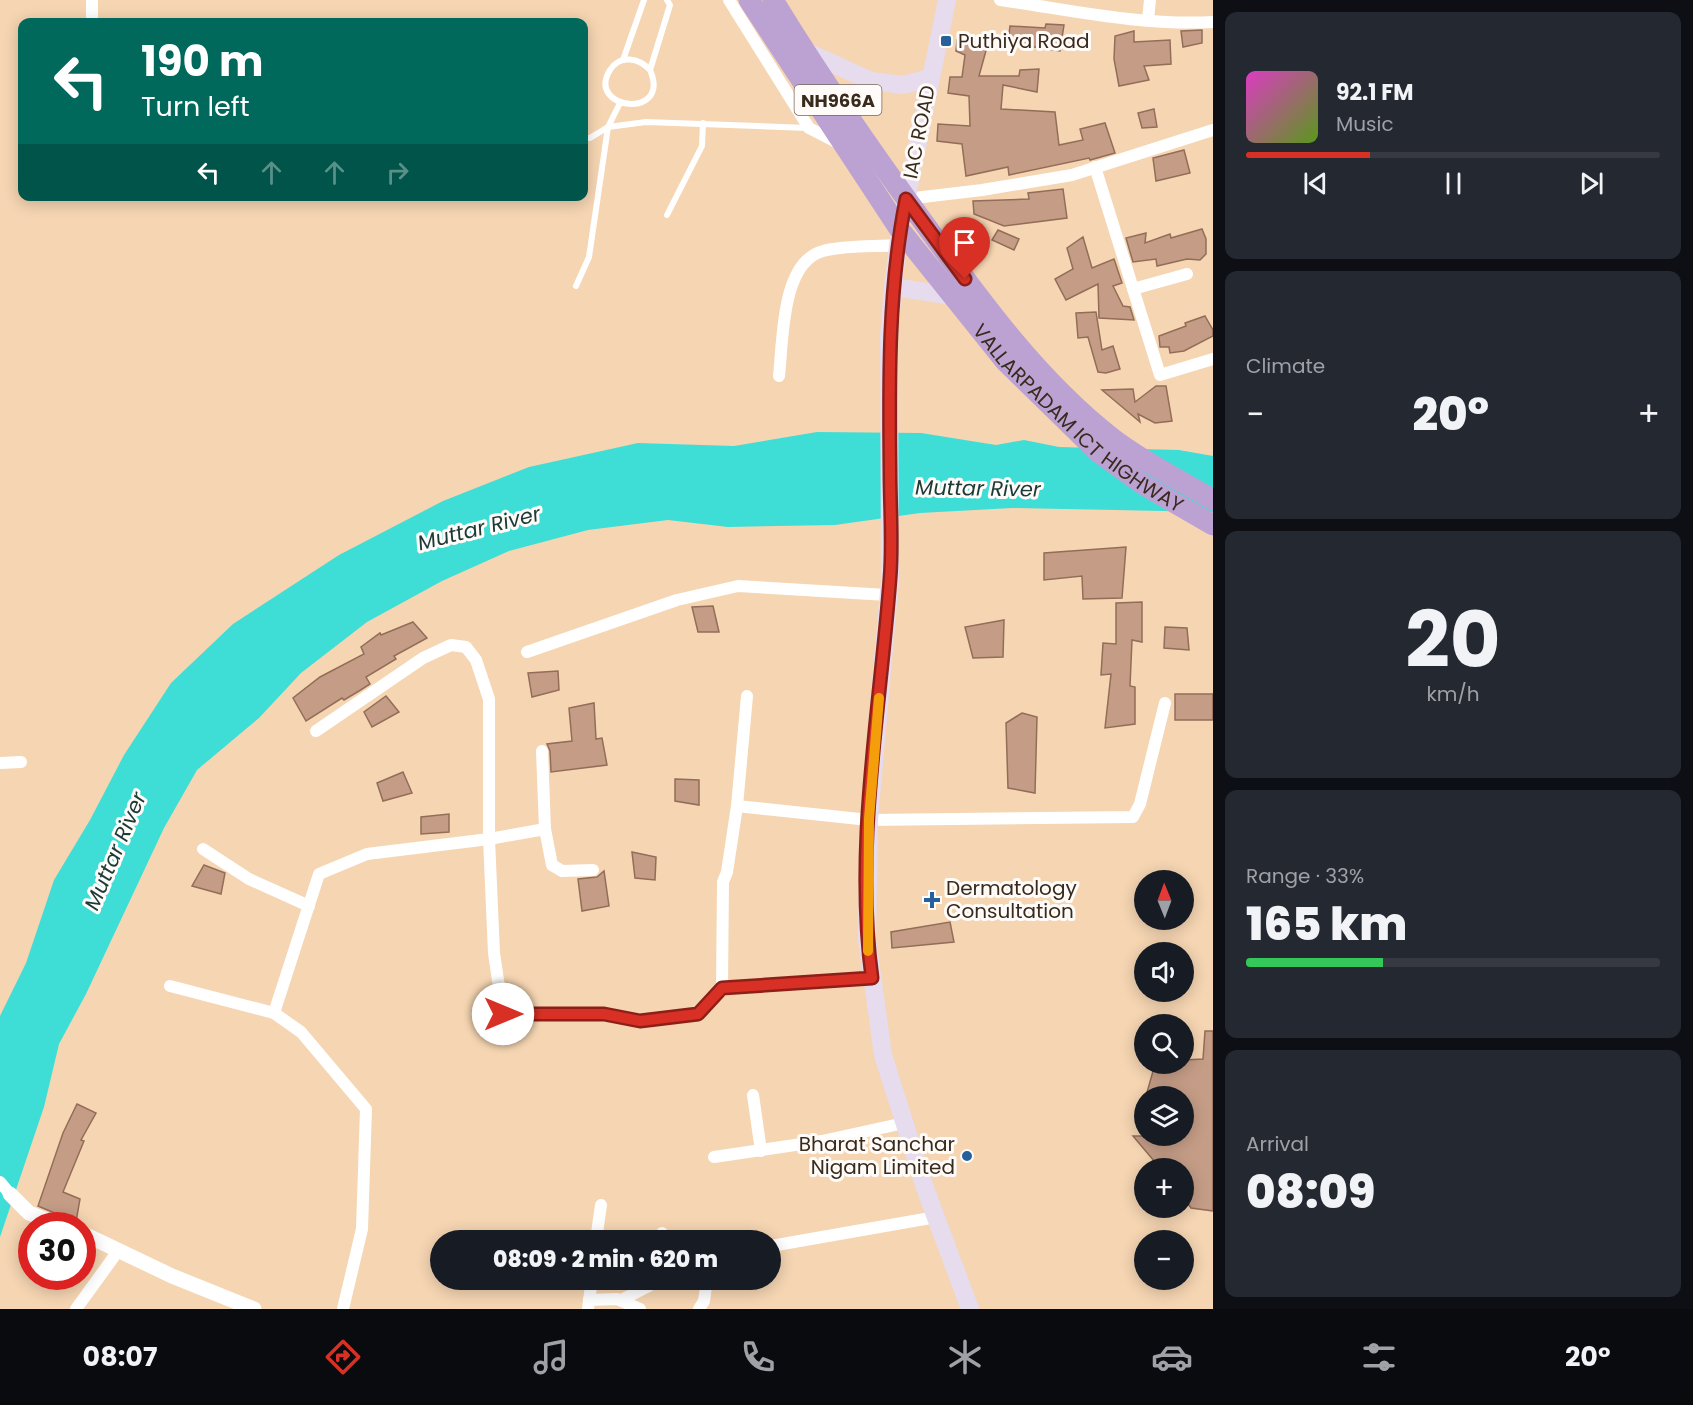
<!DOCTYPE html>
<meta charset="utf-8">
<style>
:root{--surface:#171b24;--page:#242831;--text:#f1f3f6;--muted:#9ea1a6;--line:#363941;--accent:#d93025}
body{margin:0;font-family:Poppins,sans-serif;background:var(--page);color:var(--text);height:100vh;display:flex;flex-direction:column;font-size:22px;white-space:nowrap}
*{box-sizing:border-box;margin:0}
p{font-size:20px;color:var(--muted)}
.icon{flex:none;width:33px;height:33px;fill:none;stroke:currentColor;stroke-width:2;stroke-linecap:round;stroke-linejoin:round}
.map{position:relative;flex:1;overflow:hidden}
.details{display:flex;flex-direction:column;gap:12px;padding:12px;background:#0d0f14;width:480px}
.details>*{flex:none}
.guide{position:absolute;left:18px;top:18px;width:570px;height:183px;border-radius:12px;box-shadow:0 3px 15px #0003;background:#00695c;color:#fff;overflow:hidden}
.needle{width:39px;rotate:359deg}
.tools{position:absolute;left:1134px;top:870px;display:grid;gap:12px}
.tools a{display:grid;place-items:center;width:60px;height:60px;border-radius:50%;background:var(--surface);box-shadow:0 3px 15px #0003;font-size:30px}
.speed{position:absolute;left:18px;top:1212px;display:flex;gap:12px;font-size:30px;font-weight:700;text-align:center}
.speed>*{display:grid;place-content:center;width:78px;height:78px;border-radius:50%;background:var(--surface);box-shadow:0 3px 15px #0003;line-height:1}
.speed .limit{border:9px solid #d22;background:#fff;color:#111}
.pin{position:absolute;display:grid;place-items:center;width:51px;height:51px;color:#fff;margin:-62px -26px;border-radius:50% 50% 50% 0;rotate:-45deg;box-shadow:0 0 6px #0007}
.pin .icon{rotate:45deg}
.me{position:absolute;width:66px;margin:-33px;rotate:90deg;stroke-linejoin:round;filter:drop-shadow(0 0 4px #0008)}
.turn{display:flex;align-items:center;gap:21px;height:126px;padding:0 24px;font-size:27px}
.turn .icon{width:78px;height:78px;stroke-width:2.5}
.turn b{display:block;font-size:42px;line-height:51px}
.lanes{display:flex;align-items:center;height:57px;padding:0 24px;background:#0003;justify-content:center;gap:30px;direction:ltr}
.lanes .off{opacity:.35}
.big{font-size:45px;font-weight:800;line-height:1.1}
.details .tile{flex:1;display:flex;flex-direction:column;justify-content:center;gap:9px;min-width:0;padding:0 21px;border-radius:12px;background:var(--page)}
.details .dial{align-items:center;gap:0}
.dial b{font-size:78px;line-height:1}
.song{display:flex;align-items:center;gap:18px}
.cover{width:72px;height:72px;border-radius:9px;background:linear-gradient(135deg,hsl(310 70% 55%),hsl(90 70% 35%))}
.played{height:6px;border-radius:3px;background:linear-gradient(90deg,var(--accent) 30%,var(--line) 30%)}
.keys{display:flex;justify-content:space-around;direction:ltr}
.heat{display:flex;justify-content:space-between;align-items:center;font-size:33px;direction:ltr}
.charge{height:9px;border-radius:4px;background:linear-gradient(90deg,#34c759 33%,var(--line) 0)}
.trip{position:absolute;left:430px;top:1230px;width:351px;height:60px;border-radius:30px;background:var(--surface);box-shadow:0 3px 15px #0003;font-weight:800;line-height:60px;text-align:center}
.tab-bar{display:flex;height:96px;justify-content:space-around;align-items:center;background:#090b0e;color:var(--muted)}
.tab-bar .icon{width:42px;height:42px}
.tab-bar .on{color:var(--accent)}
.tab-bar b{font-size:27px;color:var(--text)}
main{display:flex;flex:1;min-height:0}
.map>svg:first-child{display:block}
</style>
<main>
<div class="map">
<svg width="1213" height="1309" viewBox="0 0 1213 1309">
<rect width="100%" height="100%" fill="#f5d5b2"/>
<path fill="#3eded6" d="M817,432l104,1 75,12 28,-5 35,7 120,3 34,6v56l-201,-4 -92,5 -85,12 -107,2 -60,-7 -80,10 -79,21 -67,30 -75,41 -66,51 -42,45 -62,52 -33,58 -78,166 -27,50 -15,63 -44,130v-221l26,-53 28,-83 36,-60 34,-65 47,-72 62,-59 106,-69 104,-54 86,-34 109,-24 96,3z"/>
<g fill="#c59d87" stroke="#936d58" stroke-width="1.5">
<path d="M1046,24l18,1 -4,26 -52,-8 2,-17 35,2z"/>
<path d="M1202,30v13l-19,4 -2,-16z"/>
<path d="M1134,31v11l36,-2 1,24 -27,2 5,14 -30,6 -5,-27 1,-23z"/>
<path d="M957,40l30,7 -8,29h40l1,-6 19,-1 -2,23 -34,-7 -2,24 54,3 4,33 24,-5 -3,-11 25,-6 10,30 -25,7 -1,-2 -80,17 -1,-8 -42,9 -4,-32 -25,-3 1,-17 32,2 -1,-30 -21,-3 2,-16h12l3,-22 -9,-4z"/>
<path d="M1154,109l3,18 -15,1 -4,-15z"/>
<path d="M1184,150l6,23 -34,8 -3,-23z"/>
<path d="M1063,189l4,29 -63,8 -30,-12 -1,-13 56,-2 -1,-6z"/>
<path d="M1202,229l4,10v15l-6,6 -13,-1 -30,7 -1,-7 -23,3 -7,-24 20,-5 -1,10 25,-9 1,4z"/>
<path d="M998,230l21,9 -5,11 -22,-10z"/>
<path d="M1083,237l9,31 22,-9 8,24 -9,3 10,20 7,1 4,13 -35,-2 -1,-34 -32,16 -11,-21 18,-10 -6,-21z"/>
<path d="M1096,312l6,38 11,-4 7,23 -14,4 -8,-1 -10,-35 -10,1 -2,-25z"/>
<path d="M1205,316l8,14v6l-29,15 -14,2 -1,-6h-9l-1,-11 27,-10 -1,-3z"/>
<path d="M1156,386h10l6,35 -17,2 -17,-9 2,8 -38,-32 31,-1 2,13z"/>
<path d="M1126,547l-4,51 -39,1 -1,-23 -38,4v-27z"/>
<path d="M1142,602v40l-10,-2 -2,46 5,1v37l-30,4 6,-54 -10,1 2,-32 13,1v-41z"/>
<path d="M713,606l6,26h-21l-6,-25z"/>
<path d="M1004,620l-1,37 -30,1 -8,-31z"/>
<path d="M413,622l14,16 -33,18 2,3 -30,18 4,7 -11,7 -15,9 -2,-2 -36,23 -13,-23 27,-21 44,-23 -3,-7 19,-14 1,2z"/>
<path d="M1165,627l22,1 2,22 -25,-2z"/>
<path d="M558,671l1,19 -27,7 -4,-24z"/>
<rect x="1175" y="694" width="38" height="26"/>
<path d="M386,696l13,16 -27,15 -8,-15z"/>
<path d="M594,703l2,36 6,-1 5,27 -56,7 -1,-21 -3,-7 25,-3 -3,-33z"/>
<path d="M1022,713l15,4 -2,76 -27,-5 -2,-65z"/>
<path d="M403,772l9,21 -29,8 -6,-18z"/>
<path d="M675,779l24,1v25l-24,-4z"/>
<path d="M449,814v18l-28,2v-17z"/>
<path d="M632,852l24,5 -1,23 -20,-2z"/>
<path d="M204,865l21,8 -4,21 -29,-8z"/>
<path d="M604,871l5,35 -27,5 -4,-32 19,-2z"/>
<path d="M950,922l4,20 -62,6 -1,-16z"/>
<path d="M1205,1031h8v180l-22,-3 -7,-10v-30h-24l-27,-32h51v-40h-38l9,-32h29v-4l19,-1z"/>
<path d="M77,1104l19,9 -15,27 3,1 -21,51 17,7 -4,23 -38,-16 25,-73z"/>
</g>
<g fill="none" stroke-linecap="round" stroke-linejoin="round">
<g stroke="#fff" stroke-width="6">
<path d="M623,60l21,-60"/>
<path d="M650,70c-11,-12 -30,-16 -40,0 -25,40 62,50 40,0l20,-65 -3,-5"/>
<path d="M584,138h6l18,-11 38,-5 162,6"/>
<path d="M667,215l35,-69 1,-23"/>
<path d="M576,286l13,-29 19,-130 12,-24"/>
</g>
<g stroke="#fff" stroke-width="12">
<path d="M92,0v22"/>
<path d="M729,0l80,128 31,16"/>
<path d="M1000,0c71,10 141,26 213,22"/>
<path d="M1148,20l2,-20"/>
<path d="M1095,167l65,208 53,-16"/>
<path d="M906,199l76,-9 90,-15 141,-45"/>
<path d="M1133,289l54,-15"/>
<path d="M779,376c4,-35 2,-114 44,-125 23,-6 51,-4 75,-6"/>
<path d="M527,652l150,-52 61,-14 149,9"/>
<path d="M316,731l107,-73 28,-13 15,2 10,13 13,39v140l5,114 9,61h101l36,7 58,-7 24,-26 150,-10"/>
<path d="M542,751l3,78 7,36 10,6 31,-1"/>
<path d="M0,763l21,-1"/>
<path d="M737,806l132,14 264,-3 7,-13 25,-101"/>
<path d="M203,849l46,30 60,27"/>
<path d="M170,986l104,27"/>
<path d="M722,988l1,-106 4,-10 10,-66 10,-110"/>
<path d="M753,1095l8,56"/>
<path d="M714,1157l108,-16 82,-18"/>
<path d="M0,1182l10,12"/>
<path d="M596,1240l5,-35"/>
<path d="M662,1240v-7"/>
<path d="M771,1246l165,-29"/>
<path d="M589,1300l3,-20"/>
<path d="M621,1300l28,-14 7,-6"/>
<path d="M76,1309l42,-58"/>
<path d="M343,1309l19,-80 4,-120 -65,-77 -27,-19 45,-139 48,-20 122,-15 56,-10"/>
<path d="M588,1309l1,-9 28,-1 23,10"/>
<path d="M699,1309l5,-8 3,-21"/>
</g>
<g stroke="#fff" stroke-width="15">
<path d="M10,1194l19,19 33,13"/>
<path d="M82,1233l90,43 82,33"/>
</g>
<g stroke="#e6dcee" stroke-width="18">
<path d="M947,0l-47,230 -7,57 -4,49 1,244 -21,240 -2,119 16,116 42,133 45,121"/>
<path d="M805,51l66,30 32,4 27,-7"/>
<path d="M893,287l60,9"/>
</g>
<g stroke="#bca2d2" stroke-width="21">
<path id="s1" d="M749,0l151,230 105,131 93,91 46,33 69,40"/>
<path d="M773,0c48,79 101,155 156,230 54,74 110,151 183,208 31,24 68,42 101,62"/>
</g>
</g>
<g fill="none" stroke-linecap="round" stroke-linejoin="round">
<defs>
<path id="route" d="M503,1014h101l36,7 58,-7 24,-26 150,-10c-18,-131 8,-267 18,-399 3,-35 0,-73 0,-109 -1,-91 -2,-181 16,-271l59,80"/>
</defs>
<use href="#route" stroke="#8d1f18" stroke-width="15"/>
<use href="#route" stroke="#d93025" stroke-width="10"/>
<path stroke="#f59e0b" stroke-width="10" d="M868,951l1,-132 10,-121"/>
</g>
<g fill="#266299" stroke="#fffbf8" stroke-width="2">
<rect x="940" y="35" width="12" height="12" rx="3"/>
<path d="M929 891h6v6h6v6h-6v6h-6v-6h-6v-6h6z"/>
<circle cx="967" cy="1156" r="6"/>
</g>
<g text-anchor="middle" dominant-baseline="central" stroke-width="6" stroke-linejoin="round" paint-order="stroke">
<rect fill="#fffbf8" stroke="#74695f" stroke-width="1.5" x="794.5" y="85" width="87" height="30" rx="4.5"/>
<g font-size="18" font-weight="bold" fill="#382b1e">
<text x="838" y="100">NH966A</text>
</g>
<g font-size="20" fill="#382b1e" stroke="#fffbf8" text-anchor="start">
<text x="958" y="41">Puthiya Road</text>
<text x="946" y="888">Dermatology<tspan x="946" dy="23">Consultation</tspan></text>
<text x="955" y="1144" text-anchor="end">Bharat Sanchar<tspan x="955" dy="23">Nigam Limited</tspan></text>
</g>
<g font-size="20" fill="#382b1e" stroke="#fffbf8">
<text transform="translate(919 132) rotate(-79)">IAC ROAD</text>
<text stroke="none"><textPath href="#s1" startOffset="536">VALLARPADAM ICT HIGHWAY</textPath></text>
</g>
<g font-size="21" font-style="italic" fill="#1b3a38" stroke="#fffbf8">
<text transform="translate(978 488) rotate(1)">Muttar River</text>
<text transform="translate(479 528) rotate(-14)">Muttar River</text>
<text transform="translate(115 851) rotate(-67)">Muttar River</text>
</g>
</g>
</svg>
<div class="tools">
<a><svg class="needle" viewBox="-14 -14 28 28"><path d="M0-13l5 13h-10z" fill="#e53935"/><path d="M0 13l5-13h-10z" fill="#9ea1a6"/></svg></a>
<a><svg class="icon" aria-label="sound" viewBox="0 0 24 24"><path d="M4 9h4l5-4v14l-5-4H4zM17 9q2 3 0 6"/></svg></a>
<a><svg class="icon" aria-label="search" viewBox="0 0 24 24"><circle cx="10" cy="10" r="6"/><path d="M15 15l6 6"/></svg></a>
<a><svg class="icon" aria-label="layers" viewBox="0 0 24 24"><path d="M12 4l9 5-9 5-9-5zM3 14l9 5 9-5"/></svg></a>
<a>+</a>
<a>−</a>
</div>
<div class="speed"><div class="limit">30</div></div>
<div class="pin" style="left:965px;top:279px;background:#d93025"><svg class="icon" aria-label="arrive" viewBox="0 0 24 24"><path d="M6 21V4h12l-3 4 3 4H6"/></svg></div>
<svg class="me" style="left:503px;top:1014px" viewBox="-20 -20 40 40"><circle r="19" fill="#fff"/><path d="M0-13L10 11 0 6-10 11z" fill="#d93025"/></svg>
<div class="trip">08:09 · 2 min · 620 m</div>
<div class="guide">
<div class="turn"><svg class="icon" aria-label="left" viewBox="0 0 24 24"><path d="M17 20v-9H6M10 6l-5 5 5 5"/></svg><div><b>190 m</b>Turn left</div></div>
<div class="lanes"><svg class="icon" aria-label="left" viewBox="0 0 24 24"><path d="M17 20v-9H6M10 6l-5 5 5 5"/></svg><svg class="icon off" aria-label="ahead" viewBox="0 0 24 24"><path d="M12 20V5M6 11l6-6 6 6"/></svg><svg class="icon off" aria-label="ahead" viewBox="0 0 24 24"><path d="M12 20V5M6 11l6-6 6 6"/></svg><svg class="icon off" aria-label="right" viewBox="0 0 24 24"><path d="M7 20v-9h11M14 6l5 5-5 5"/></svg></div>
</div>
</div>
<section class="details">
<div class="tile">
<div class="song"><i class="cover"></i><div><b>92.1 FM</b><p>Music</p></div></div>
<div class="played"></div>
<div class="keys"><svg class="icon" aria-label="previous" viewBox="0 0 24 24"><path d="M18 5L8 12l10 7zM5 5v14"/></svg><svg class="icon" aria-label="pause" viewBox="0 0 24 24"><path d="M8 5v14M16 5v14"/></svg><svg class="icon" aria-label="next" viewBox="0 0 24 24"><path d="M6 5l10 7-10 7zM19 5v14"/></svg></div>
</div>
<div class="tile"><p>Climate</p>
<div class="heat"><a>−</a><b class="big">20°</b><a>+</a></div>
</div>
<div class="tile dial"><b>20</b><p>km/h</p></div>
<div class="tile"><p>Range · 33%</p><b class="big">165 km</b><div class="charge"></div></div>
<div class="tile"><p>Arrival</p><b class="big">08:09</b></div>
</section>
</main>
<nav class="tab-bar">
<b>08:07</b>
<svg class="icon on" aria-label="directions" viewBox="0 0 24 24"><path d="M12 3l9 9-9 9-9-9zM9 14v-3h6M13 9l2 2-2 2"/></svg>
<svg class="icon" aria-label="music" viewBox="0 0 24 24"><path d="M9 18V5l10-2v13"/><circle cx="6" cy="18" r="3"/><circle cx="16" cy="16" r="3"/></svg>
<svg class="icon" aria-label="phone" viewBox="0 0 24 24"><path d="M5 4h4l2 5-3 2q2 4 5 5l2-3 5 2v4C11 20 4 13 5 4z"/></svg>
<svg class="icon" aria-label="climate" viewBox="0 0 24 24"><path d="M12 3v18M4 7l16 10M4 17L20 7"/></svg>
<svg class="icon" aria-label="car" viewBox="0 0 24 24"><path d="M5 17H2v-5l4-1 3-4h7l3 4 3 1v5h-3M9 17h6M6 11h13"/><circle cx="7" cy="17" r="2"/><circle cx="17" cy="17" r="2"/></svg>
<svg class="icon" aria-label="filters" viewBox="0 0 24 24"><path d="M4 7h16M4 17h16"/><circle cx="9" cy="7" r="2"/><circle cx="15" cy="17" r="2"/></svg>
<b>20°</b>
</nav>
